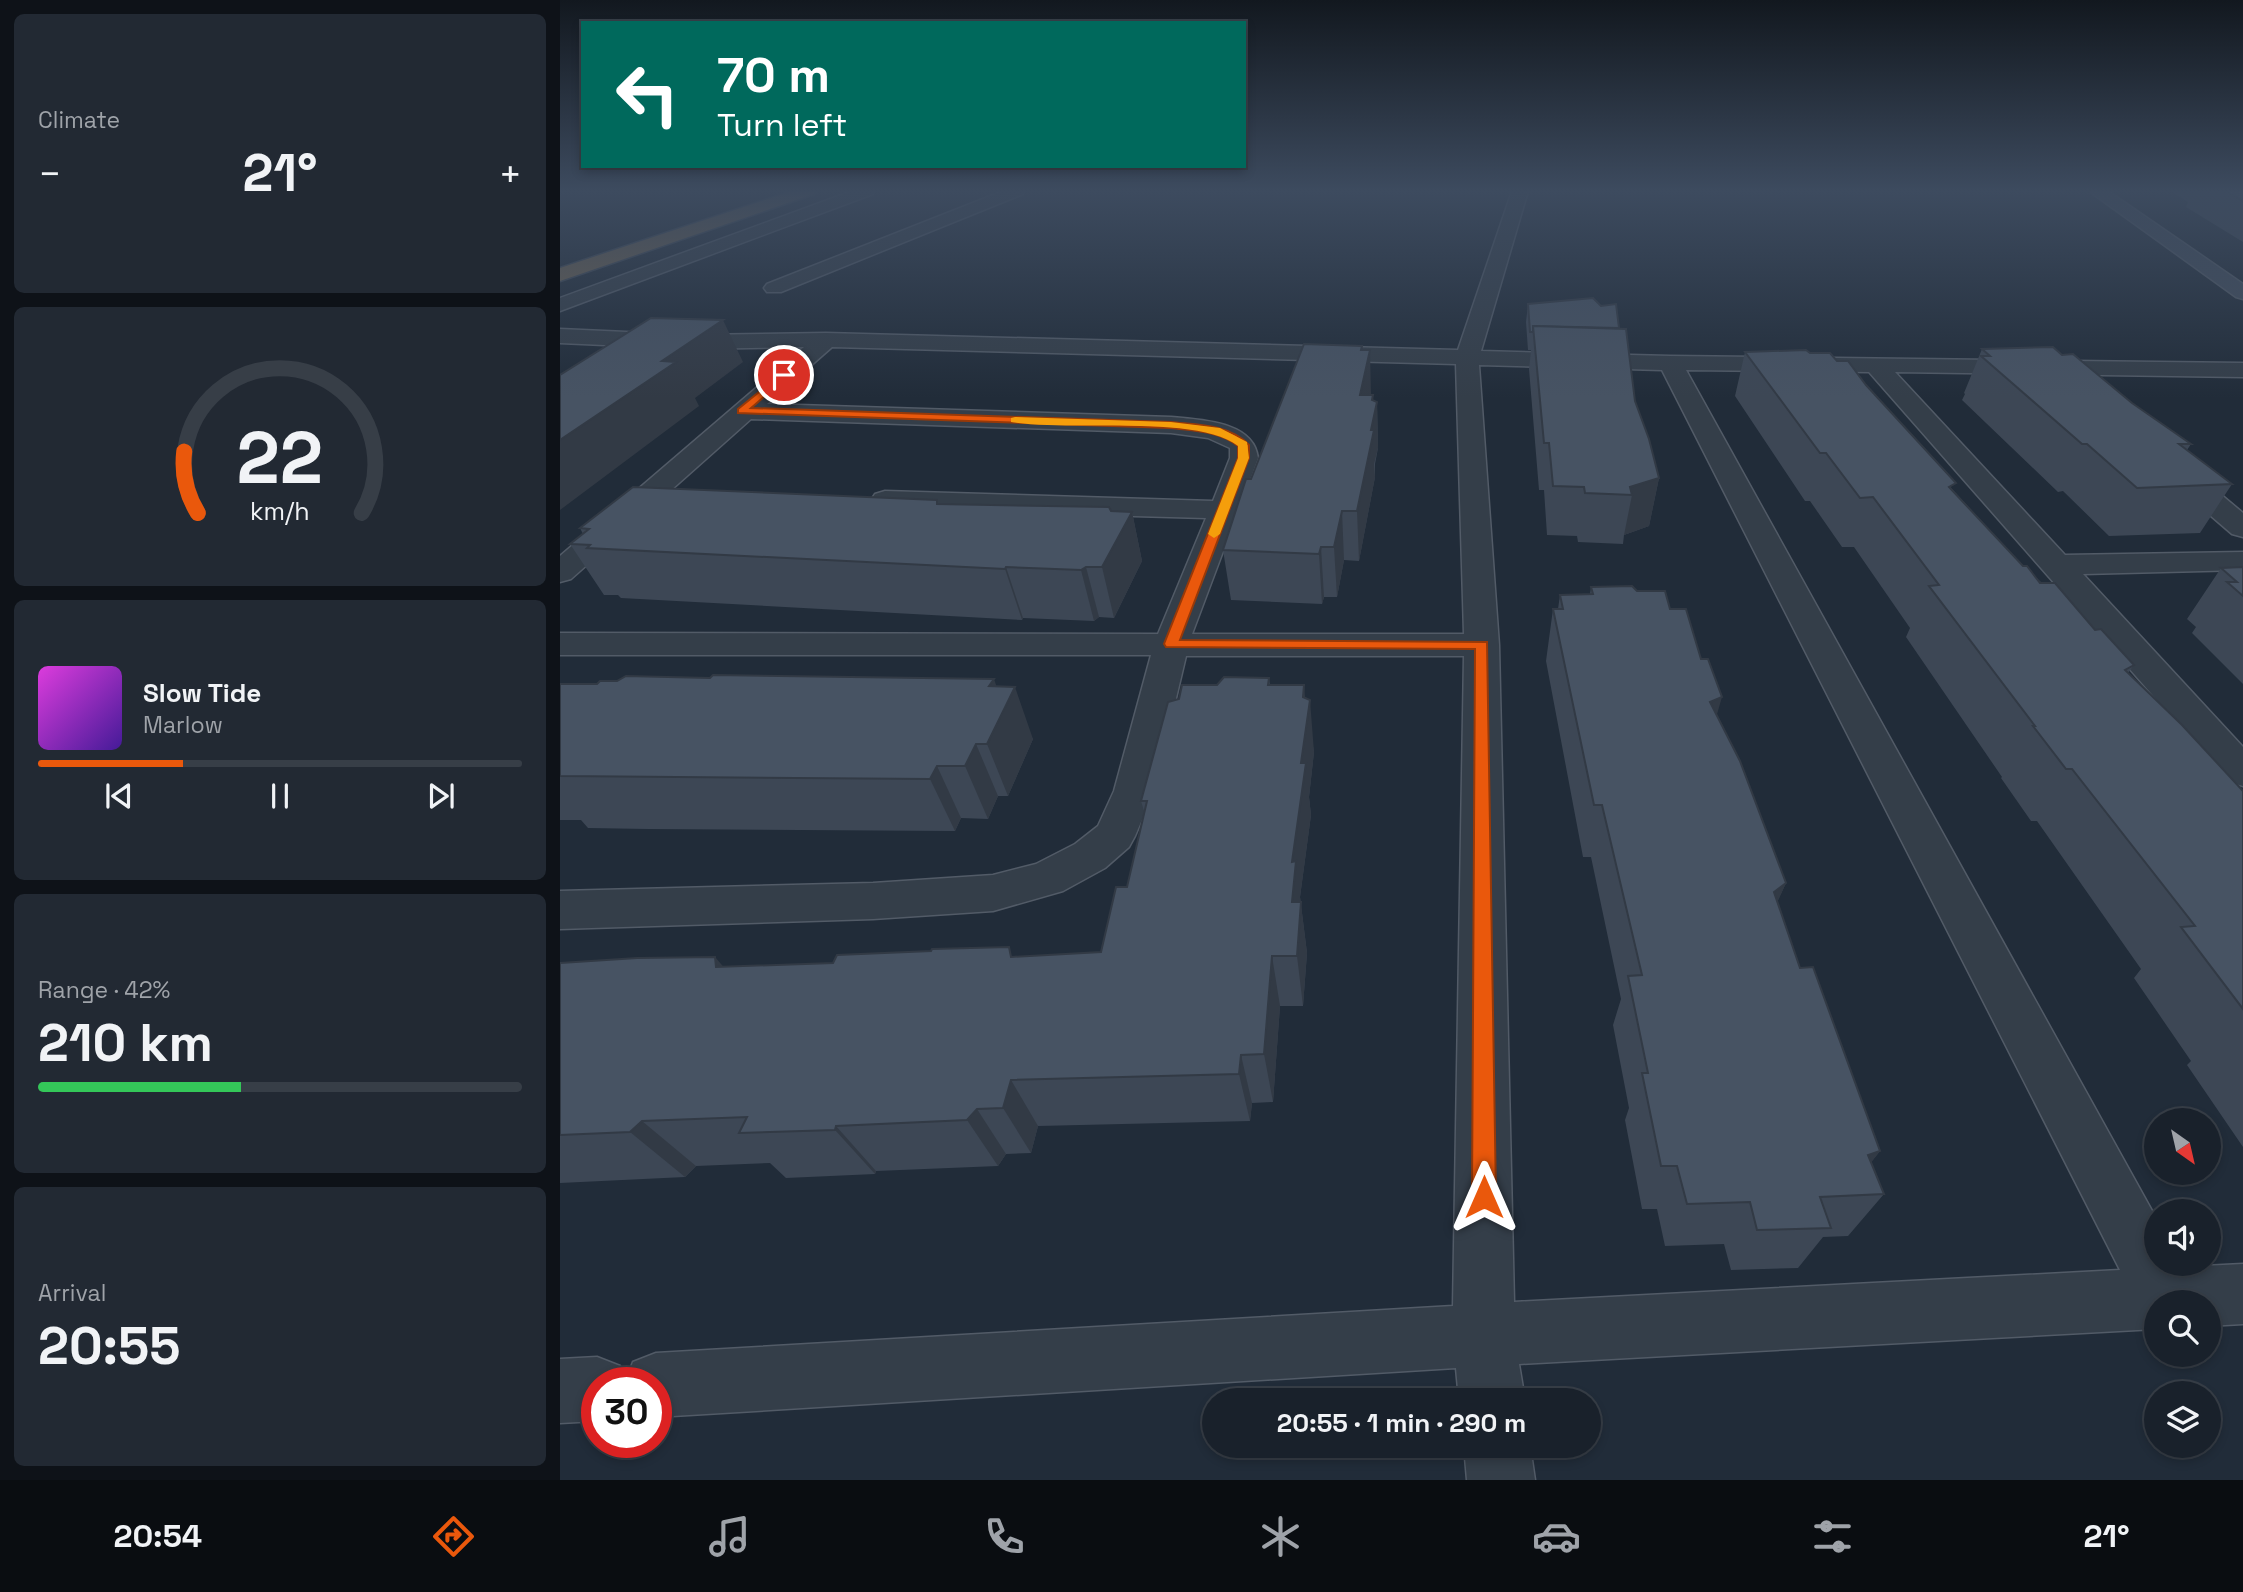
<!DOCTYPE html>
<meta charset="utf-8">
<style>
:root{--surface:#19212b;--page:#222933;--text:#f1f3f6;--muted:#9fa3a9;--line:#373e47;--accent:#ea580c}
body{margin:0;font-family:"Space Grotesk",sans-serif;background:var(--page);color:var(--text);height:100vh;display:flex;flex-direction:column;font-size:26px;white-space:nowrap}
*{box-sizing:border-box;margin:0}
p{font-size:23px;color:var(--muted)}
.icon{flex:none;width:38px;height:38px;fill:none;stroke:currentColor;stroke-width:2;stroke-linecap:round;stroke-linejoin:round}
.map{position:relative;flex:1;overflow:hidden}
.panel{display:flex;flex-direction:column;gap:14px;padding:14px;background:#0e1218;width:560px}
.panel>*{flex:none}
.hud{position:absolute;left:21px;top:21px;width:665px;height:147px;border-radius:0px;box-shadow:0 4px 10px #0003,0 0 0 2px var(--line);background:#00695c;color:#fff;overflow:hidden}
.needle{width:46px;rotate:146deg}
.fabs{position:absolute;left:1584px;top:1108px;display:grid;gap:14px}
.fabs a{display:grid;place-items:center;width:77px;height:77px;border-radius:50%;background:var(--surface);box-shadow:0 4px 10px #0003,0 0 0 2px var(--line);font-size:35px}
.speed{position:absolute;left:21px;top:1367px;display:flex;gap:14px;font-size:35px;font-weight:700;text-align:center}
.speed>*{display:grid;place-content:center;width:91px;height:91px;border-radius:50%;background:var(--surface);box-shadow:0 4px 10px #0003,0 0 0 2px var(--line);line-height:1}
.speed .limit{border:10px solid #d22;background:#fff;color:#111}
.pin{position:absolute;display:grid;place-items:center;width:60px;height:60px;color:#fff;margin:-30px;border:4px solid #fff;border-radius:50%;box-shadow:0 2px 7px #0007}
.me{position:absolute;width:77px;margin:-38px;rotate:0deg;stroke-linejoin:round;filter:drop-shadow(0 0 5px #0008)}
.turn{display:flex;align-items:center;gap:24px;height:147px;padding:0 21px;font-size:32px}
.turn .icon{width:91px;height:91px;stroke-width:2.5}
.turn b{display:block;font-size:49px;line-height:60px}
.big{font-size:52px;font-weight:600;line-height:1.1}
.panel .tile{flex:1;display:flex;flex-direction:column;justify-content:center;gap:10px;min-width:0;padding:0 24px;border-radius:10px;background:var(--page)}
.panel .dial{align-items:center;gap:0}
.dial svg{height:182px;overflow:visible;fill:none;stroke:var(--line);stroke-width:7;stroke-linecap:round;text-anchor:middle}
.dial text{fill:var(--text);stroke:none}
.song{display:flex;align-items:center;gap:21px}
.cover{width:84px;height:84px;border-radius:10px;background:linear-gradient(135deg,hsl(300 70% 55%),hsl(260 70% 35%))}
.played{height:7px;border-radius:4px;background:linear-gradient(90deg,var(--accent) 30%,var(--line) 30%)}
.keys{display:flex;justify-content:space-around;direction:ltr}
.heat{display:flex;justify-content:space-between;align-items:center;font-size:38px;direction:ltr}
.charge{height:10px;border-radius:5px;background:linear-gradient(90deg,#34c759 42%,var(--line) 0)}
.trip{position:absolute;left:642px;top:1388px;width:399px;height:70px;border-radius:35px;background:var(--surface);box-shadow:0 4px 10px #0003,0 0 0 2px var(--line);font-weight:600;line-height:70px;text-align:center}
.tabs{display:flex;height:112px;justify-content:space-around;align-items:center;background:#0a0d11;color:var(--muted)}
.tabs .icon{width:49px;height:49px}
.tabs .on{color:var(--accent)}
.tabs b{font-size:32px;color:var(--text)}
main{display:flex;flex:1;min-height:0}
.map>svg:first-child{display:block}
</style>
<main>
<section class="panel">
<div class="tile"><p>Climate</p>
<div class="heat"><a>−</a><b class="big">21°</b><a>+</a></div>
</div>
<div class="tile dial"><svg viewBox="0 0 100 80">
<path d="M14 69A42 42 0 1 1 86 69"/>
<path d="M14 69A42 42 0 0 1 8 42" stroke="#ea580c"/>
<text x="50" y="56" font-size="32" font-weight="700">22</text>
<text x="50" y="72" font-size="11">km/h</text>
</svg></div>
<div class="tile">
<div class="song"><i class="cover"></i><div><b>Slow Tide</b><p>Marlow</p></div></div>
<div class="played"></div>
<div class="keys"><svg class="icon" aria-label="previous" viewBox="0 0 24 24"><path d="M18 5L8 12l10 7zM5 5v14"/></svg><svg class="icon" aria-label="pause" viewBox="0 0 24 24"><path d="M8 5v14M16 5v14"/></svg><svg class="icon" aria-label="next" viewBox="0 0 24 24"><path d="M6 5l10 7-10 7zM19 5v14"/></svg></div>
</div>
<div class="tile"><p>Range · 42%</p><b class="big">210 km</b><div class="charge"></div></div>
<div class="tile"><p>Arrival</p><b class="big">20:55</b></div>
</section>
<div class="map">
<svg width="1683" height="1480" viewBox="0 0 1683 1480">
<rect width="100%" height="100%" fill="#212c39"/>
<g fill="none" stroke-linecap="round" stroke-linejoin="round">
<defs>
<g id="street">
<path d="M292,191h23l-2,3 -313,117v-13z"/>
<path d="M443,191h22l-2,3 -242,98h-14l-3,-4 3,-4z"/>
<path d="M952,191h16l-47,160 189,5 573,7v14l-348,-5 170,183 178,-3v18l-160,4 160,173v39l-14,-4 -360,-410 -183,-2 470,848v46h25l2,3 60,-3v60l-35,2v-24h-52v27l-637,35 6,36h-66l-3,-32 -800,49v-35h-59v39l-37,2v-64l37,-2 23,9 6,14 7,-18 23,-9 797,-47 11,-650h-278l-32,135 -19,45 -6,11 -24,21 -42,23 -70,20 -120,8 -313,10v-38l313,-8 120,-8 43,-11 39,-20 23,-18 16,-35 37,-136h-591v-22l598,1 48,-116 -321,-9 -10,-3 -4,-6 4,-6 10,-3 328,10 17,-43v-10l-22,-10 -37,-5 -420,-14 -180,160 -11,3v-26l244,-209 -111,2 -133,-6v-14l133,6 133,-2 632,17zM272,347l624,17 8,270h-272l66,-176c-4,-37 -57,-38 -87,-41l-404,-13zM919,365l183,5 458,900 -606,32 -15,-657z"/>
<path d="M1618,465l10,2 55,46v24l-11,-3 -64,-55 -4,-6 4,-6z"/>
<path d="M904,1446h66l5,34h-68z"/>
</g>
<path id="secondary" d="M1529,191h19l135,93v15l-7,-2z"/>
<path id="highway" d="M232,191h24l-2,3 -254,87v-13z"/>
</defs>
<use href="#street" stroke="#525b67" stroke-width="3"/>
<use href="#secondary" stroke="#525b67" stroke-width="3"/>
<use href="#highway" stroke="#3f4854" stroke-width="3"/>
<use href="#street" fill="#343e49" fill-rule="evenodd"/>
<use href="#secondary" fill="#424d5c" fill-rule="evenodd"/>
<use href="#highway" fill="#6f6351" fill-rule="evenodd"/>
</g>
<g fill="#3d4755">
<path d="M1610,191h73v51l-57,-35 2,-5z"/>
<path d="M968,304l91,24 16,73 24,77 -10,48 -25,9 -1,9 -45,-2 -1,-6 -30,-1 -3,-45h-5l-10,-121 2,-19h-3l-2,-28z"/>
<path d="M1422,349l80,6 129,89 -4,6 45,34 -32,49 -91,3 -46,-45 -5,1 -96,-92 3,-6 -1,-1z"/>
<path d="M802,350l9,45h2v6l4,1 1,46 -3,16v13l-16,84 -15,-1 -7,37h-13l-2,7 -91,-4 -8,-50 28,-71z"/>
<path d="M1185,352l65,1 27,8 29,24 87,105 70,76 111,99 -6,8 115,118v356l-56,-82 4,-4 -57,-83 7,-9 -104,-148h-6l-30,-43 1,-1 -96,-140 4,-9 -56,-81h-12l-32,-46h-5l-70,-105z"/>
<path d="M377,500l1,4 194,8 10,49 -28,57 -15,-1 -5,4 -71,-3 -1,2 -401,-22 -3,-3h-14l-34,-51 13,-10 -3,-6z"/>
<path d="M1683,567v117l-51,-51 4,-6 -9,-8 34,-51z"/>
<path d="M1031,587l46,4 33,18 47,107 69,167 -9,19 23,66 80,183 -9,11 13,32 -36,42 -25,1 -25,31 -67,2 -7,-26 -59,2 -8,-37h-15l-17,-89 4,-12 -16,-83 8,-26 -30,-142h-8l-37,-196 7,-52h5l2,-14 30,-1z"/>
<path d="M709,678l1,7 35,13 9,54 -5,45 2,18 -11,82 7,56 -4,53h-23l-7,96 -21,1 -2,18 -212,5 -7,27 -25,1 -8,12 -122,5 -1,3 -89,4 -16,-15 -74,3 -11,11 -125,6v-220l164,4 290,-10 87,-5 26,-65 17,-76 -3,-10 38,-102 38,-14z"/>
<path d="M0,684l436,2 37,53 -25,57h-10l-10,23 -27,-1 -6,13 -307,-2 -60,-1 -7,-8h-21z"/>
</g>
<g fill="#323a45">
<path d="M163,320l20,42 -48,36 4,8 -139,104v-70l102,-79z"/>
<path d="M802,346l1,36 7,-32 1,44 -9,46 -2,-45 1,-45z"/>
<path d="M813,395l1,22 3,-15 1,46 -4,16 1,13 -16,84 -2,-50z"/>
<path d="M1099,478l-10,48 -25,9 8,-40 -2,-8z"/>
<path d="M782,511l2,49 -7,37 -3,-50z"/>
<path d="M572,512l10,49 -28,57 -12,-51z"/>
<path d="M761,547l3,50 -2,7 -3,-50z"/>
<path d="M446,567l17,51 -1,2 -17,-51z"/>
<path d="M526,567l13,50 -5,4 -13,-51z"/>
<path d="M434,679l10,29 11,-21 18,52 -25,57 -21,-52 2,-58z"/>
<path d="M744,685l3,34 3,-19 4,52 -5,45 2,18 -11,82 7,56 -4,53 -6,-50 -5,-54v-40l9,-99 2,-66z"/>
<path d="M1162,697l-15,52 3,-47z"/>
<path d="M416,744l22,52 -10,23 -23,-53z"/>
<path d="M377,766l24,52 -6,13 -25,-52z"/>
<path d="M1226,883l-23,51 11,-42z"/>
<path d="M712,956l8,50 -7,96 -9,-48z"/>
<path d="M155,957l43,50 -42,-40z"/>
<path d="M681,1055l11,48 -2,18 -11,-47z"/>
<path d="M451,1080l27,46 -7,27 -28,-45z"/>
<path d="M417,1109l29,45 -8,12 -31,-46z"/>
<path d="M82,1121l54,45 -11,11 -55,-45z"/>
<path d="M276,1126l40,45 -1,3 -40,-44z"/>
<path d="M1320,1151l-34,44 22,-40z"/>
</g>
<g fill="#475363" stroke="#323a45" stroke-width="2">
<path d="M1666,191h17v10z"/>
<path d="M1033,298l8,8 15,-2 3,24 -86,-2v6h-3l-2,-28z"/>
<path d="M91,318l72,2 -61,41 14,1 -116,78v-65z"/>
<path d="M973,326l93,3 9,72 14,38 10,39 -29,9 2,8 -47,-2 -1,-6 -31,-1 -4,-43h-5z"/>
<path d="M744,344l58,2 -1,4h9l-10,45h13l-1,5 5,2 -6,28h3l-17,81h-15l-8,36h-13l-2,7 -96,-4 23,-71h5z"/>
<path d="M1493,347l9,8 11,-1 59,49 59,41h-12l53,40 -95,4 -50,-44h-5l-101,-88h9l-8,-7z"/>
<path d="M1246,350l4,3h20l7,8h11l18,24 90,98 -7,4 74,79h4l13,17h15l40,47 6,-1 33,36 -9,5 57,55 61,66v218l-62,-82 14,-1 -123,-157h-6l-33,-43h2l-106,-140 10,-1 -66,-88 -13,1 -34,-45h-6l-75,-101z"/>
<path d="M73,487l304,13v4l172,3 2,4 21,1 -30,55h-16l-5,3 -75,-3 -1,2 -418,-21 3,-3 -20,-1 19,-15 -9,-1z"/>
<path d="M1683,567v29l-16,-14h10l-16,-14z"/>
<path d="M1072,586l5,5h28l5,18h16l15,50h7l14,38 -12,5 30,59 46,122 -12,9 26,76 13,-1 67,184 -12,4 16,39 -64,3 11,31 -74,2 -7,-28 -63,2 -10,-38h-16l-19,-93h6l-20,-97 14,-1 -40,-170h-8l-41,-196h10l-3,-14 33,-1 -2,-7z"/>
<path d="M153,675l281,4 -5,7 26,1 -28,57h-11l-11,22h-28l-7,13 -370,-3v-92h37l3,-3h17l9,-5 84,2z"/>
<path d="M664,677l45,1 -1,7h36l-1,12 7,3 -9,63h5l-14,99 4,-1 -4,41h9l-4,54h-25l-8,98 -23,1 -2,19 -228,6 -8,28 -26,1 -10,11 -131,6 -1,4 -96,3 8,-16 -105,4 -12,11 -70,3v-172l77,-5 78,-1 1,10 117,-4 4,-8 94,-4 1,-2 77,-2 2,10 90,-5 15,-65h11l20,-86h-6l27,-99 11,-3 3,-14h35z"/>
</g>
<linearGradient id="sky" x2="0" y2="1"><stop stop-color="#12181f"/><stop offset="0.48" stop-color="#3d4b5f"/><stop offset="1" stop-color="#3d4b5f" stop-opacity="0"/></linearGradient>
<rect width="1683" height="398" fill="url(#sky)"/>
<path fill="#ea580c" stroke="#983908" stroke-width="2" d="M224,372l5,3 -2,2 -36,31 420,14c26,3 58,2 78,23v13l-69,182 307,2 9,555 -4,8 -8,4 -8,-4 -4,-8 3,-548 -309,-2 -2,-3 74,-186v-12c-19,-15 -44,-15 -67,-18l-433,-15v-4z"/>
<path fill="#f59e0b" d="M455,417l156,5 49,6 27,14 2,16 -29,76 -6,4 -6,-4 30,-76v-12c-41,-32 -172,-14 -227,-24v-4z"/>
</svg>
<div class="fabs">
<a><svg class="needle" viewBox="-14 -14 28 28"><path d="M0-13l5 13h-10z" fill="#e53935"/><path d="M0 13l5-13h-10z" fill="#9fa3a9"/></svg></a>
<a><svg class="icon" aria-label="sound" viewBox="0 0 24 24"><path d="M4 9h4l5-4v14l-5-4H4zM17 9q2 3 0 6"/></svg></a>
<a><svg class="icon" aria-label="search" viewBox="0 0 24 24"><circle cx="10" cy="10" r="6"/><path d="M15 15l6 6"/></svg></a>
<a><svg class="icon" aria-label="layers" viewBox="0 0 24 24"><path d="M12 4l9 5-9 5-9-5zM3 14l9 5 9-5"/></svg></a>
</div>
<div class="speed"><div class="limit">30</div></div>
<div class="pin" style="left:224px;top:375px;background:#d93025"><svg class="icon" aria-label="arrive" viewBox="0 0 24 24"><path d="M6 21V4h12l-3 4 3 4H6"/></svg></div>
<svg class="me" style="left:924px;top:1197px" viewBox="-20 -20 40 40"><path d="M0-17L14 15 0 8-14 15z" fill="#ea580c" stroke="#fff" stroke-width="4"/></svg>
<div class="trip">20:55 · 1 min · 290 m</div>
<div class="hud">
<div class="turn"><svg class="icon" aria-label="left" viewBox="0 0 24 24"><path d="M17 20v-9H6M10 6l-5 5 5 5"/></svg><div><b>70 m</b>Turn left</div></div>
</div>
</div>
</main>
<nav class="tabs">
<b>20:54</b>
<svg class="icon on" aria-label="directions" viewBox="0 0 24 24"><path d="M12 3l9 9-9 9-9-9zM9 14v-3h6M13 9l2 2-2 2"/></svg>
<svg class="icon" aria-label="music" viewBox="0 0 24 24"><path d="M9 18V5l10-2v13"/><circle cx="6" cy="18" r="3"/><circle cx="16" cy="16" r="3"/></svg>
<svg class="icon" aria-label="phone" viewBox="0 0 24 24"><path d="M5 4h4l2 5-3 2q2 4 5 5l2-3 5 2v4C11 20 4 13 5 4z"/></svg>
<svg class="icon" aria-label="climate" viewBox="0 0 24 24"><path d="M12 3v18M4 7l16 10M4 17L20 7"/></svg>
<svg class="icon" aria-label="car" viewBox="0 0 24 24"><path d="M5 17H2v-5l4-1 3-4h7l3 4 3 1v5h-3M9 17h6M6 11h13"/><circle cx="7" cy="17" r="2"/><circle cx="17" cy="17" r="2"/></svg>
<svg class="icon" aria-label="filters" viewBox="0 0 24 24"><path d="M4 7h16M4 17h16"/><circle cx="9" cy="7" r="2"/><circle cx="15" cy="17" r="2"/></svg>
<b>21°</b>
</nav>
